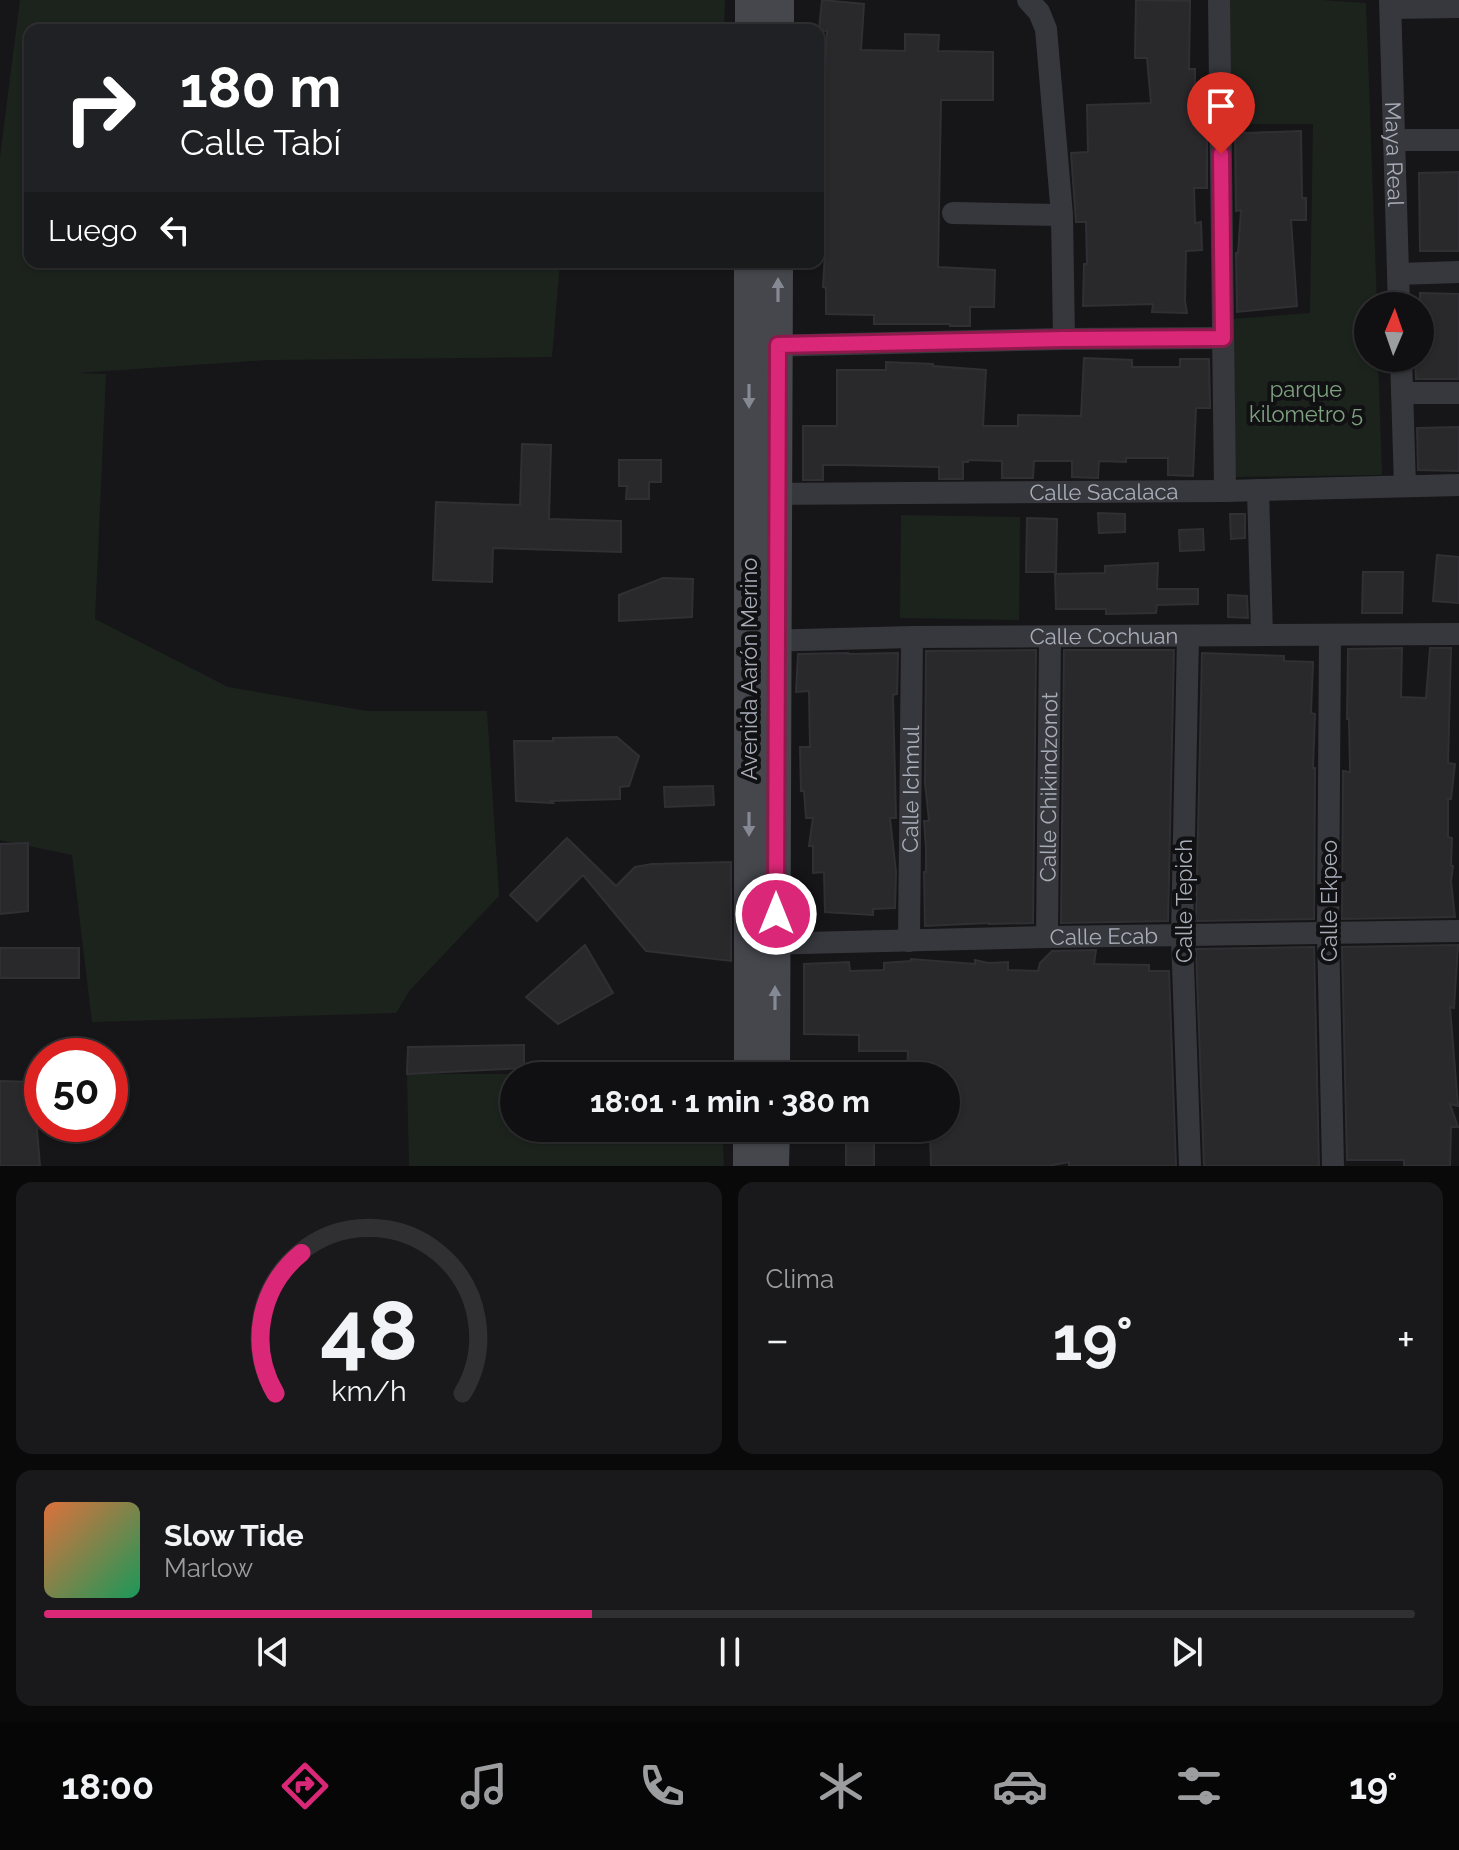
<!DOCTYPE html>
<html lang="es">
<meta charset="utf-8">
<style>
:root{--surface:#101012;--page:#19191b;--text:#f1f3f6;--muted:#9c9d9f;--line:#303032;--accent:#db2777}
body{margin:0;font-family:Raleway,sans-serif;background:var(--page);color:var(--text);height:100vh;display:flex;flex-direction:column;font-size:30px;white-space:nowrap}
*{box-sizing:border-box;margin:0}
p{font-size:26px;color:var(--muted)}
.icon{flex:none;width:44px;height:44px;fill:none;stroke:currentColor;stroke-width:2;stroke-linecap:round;stroke-linejoin:round}
.map{position:relative;height:1166px;overflow:hidden}
.panel{display:flex;flex-direction:column;gap:16px;padding:16px;background:#09090a;flex:1}
.panel>*{flex:none}
.hud{position:absolute;left:24px;top:24px;width:800px;height:244px;border-radius:16px;box-shadow:0 2px 6px #0004,0 0 0 2px var(--line);background:#202124;color:#fff;overflow:hidden}
.needle{width:52px;rotate:2deg}
.tools{position:absolute;left:1354px;top:292px;display:grid;gap:16px}
.tools a{display:grid;place-items:center;width:80px;height:80px;border-radius:50%;background:var(--surface);box-shadow:0 2px 6px #0004,0 0 0 2px var(--line);font-size:40px}
.speed{position:absolute;left:24px;top:1038px;display:flex;gap:16px;font-size:40px;font-weight:700;text-align:center}
.speed>*{display:grid;place-content:center;width:104px;height:104px;border-radius:50%;background:var(--surface);box-shadow:0 2px 6px #0004,0 0 0 2px var(--line);line-height:1}
.speed .limit{border:12px solid #d22;background:#fff;color:#111}
.pin{position:absolute;display:grid;place-items:center;width:68px;height:68px;color:#fff;margin:-82px -34px;border-radius:50% 50% 50% 0;rotate:-45deg;box-shadow:0 0 8px #0007}
.pin .icon{rotate:45deg}
.me{position:absolute;width:88px;margin:-44px;rotate:0deg;stroke-linejoin:round;filter:drop-shadow(0 0 6px #0008)}
.turn{display:flex;align-items:center;gap:28px;height:168px;padding:0 24px;font-size:36px}
.turn .icon{width:104px;height:104px;stroke-width:2.5}
.turn b{display:block;font-size:56px;line-height:68px}
.then{display:flex;align-items:center;height:76px;padding:0 24px;background:#0003;gap:16px;font-size:30px}
.big{font-size:60px;font-weight:700;line-height:1.1}
.panel .widget{flex:1;display:flex;flex-direction:column;justify-content:center;gap:12px;min-width:0;padding:0 28px;border-radius:16px;background:var(--page)}
.panel .dial{align-items:center;gap:0}
.dial svg{height:208px;overflow:visible;fill:none;stroke:var(--line);stroke-width:7;stroke-linecap:round;text-anchor:middle}
.dial text{fill:var(--text);stroke:none}
.song{display:flex;align-items:center;gap:24px}
.cover{width:96px;height:96px;border-radius:12px;background:linear-gradient(135deg,hsl(20 70% 55%),hsl(150 70% 35%))}
.played{height:8px;border-radius:4px;background:linear-gradient(90deg,var(--accent) 40%,var(--line) 40%)}
.keys{display:flex;justify-content:space-around;direction:ltr}
.heat{display:flex;justify-content:space-between;align-items:center;font-size:44px;direction:ltr}
.panel .tiles{flex:1;display:grid;gap:16px;grid-template-columns:1fr 1fr}
.widget:last-child{grid-column:span 2}
.trip{position:absolute;left:500px;top:1062px;width:460px;height:80px;border-radius:40px;background:var(--surface);box-shadow:0 2px 6px #0004,0 0 0 2px var(--line);font-weight:700;line-height:80px;text-align:center}
.tab-bar{display:flex;height:128px;justify-content:space-around;align-items:center;background:#060607;color:var(--muted)}
.tab-bar .icon{width:56px;height:56px}
.tab-bar .selected{color:var(--accent)}
.tab-bar b{font-size:36px;color:var(--text)}
.map>svg:first-child{display:block}
</style>
<div class="map">
<svg width="1459" height="1166" viewBox="0 0 1459 1166">
<rect width="100%" height="100%" fill="#161618"/>
<g fill="#1c231d">
<path d="M20,0h705l-1,30h-694v232h530l-8,95 -284,3 -191,13 29,1 -11,245 133,68 139,24h120l12,185 -89,94 -14,23 -304,9 -20,-167 -72,-15v-683z"/>
<path d="M1228,0h93l45,3 11,303h-9v52h10l4,117 -151,2 2,-158 77,-6 3,-189h-83z"/>
<path d="M901,515l119,2 -1,103 -119,-2z"/>
<path d="M407,1074h312v2h-205v52h208l2,38h-315z"/>
</g>
<g fill="#29292c" stroke="#303034" stroke-width="2">
<path d="M822,0l42,4 -3,46 44,1v-17l34,1 -1,16 55,1v48h-52l-3,167 57,3 -1,37h-24v19h-20v-2h-76v-9l-48,-1v-26l-3,-1 2,-34h-3l1,-30h-3l-1,-19v-34h4l-2,-39h-1l1,-55h4l2,-45 -8,-1z"/>
<path d="M1136,0l54,1 -1,68h6v27h6l-1,34h7v58h-13l1,35 6,-1 1,28 -16,1 -1,50 2,12 -35,-1 1,-8 -70,2 1,-42h3l-1,-42h-10l-5,-69 17,-1 -1,-47 64,-2 -4,-45h-12z"/>
<path d="M1235,131l12,2 54,-2 1,67h4v22h-15l6,86 -60,6 -1,-59h2l3,-43 -5,1z"/>
<path d="M1459,172v79h-39l-1,-78z"/>
<path d="M1420,293l39,1v85h-43l-1,-21h5z"/>
<path d="M1084,358l48,2v7h48v-8h29l1,49h-14l-3,68 -25,-1v-17h-42v4l-27,-1 -1,17 -26,-1v-16h-38l-1,17h-31v-17l-34,-1v2h-5v17h-24v-12l-98,-2h-18v15h-20v-54h34v-56h49v-8l47,2v2l53,4 -3,56h35v-11l63,1z"/>
<path d="M1459,427v44l-41,-1 -1,-42z"/>
<path d="M522,444l29,1 -2,74 72,2v31l-128,-4 -1,34 -59,-2 3,-78 84,3z"/>
<path d="M619,460h42v22h-12v17h-23l1,-13h-8z"/>
<path d="M1098,513l27,1v18l-26,1z"/>
<path d="M1230,514h15v24l-14,1z"/>
<path d="M1027,518l30,1 -1,53h-30z"/>
<path d="M1203,529l1,21 -24,1 -1,-21z"/>
<path d="M1437,555l22,2v46l-26,-2z"/>
<path d="M1158,563l-1,26h41v15l-41,1 -1,8 -50,1v-5h-50l-1,-35 50,-1v-7z"/>
<path d="M1363,572h40l-1,41h-40z"/>
<path d="M663,578l30,1 -1,38 -73,4v-26z"/>
<path d="M1228,595l19,1 1,22 -20,-1z"/>
<path d="M1402,648l-1,49 25,1 4,-50h21l-3,115 7,1 -4,35h-3v38l4,1 -1,28h2l-2,15 4,36 -113,2 1,-148 7,1 -1,-53h-2l1,-70z"/>
<path d="M1036,650l-3,273 -44,1v-1l-64,3 -1,-54h2v-24l-2,-27h5l-4,-38 1,-132z"/>
<path d="M1064,650h110l-6,271 -107,2z"/>
<path d="M848,653v1l50,-1 -1,41 -4,1 3,123h-6l6,54 -1,36 -22,1v6l-48,-3 -1,-40 -11,1v-27h-4l4,-28h-7l-2,-27h-3l-1,-44h10l-1,-56 -13,1 2,-38z"/>
<path d="M1202,653l82,3v5l29,1 -2,51 4,1 -2,54h2l-1,151 -118,2z"/>
<path d="M617,737l22,19 -10,30 -9,1v12l-69,2 2,2 -37,-2 -2,-60h39v-3z"/>
<path d="M713,786l1,19 -49,2 -1,-20z"/>
<path d="M567,838l49,48 19,-19 17,-3 79,-2v99l-85,-10 -63,-76 -46,46 -27,-26z"/>
<path d="M28,843v68l-28,3v-70z"/>
<path d="M585,945l28,48 -55,31 -32,-27z"/>
<path d="M1458,945l-4,63 -4,-1 8,99 -8,-2 8,23h-7l-1,39h-46v-6h-57l-5,-213z"/>
<path d="M1314,947l5,219h-115l-8,-217z"/>
<rect x="0" y="948" width="79" height="30"/>
<path d="M1096,950l-2,14 55,1v6h20l7,195h-107v-4l-21,4h-117l-1,-35 16,-1v-54h-39l1,-25h-49v-16l-55,-1v-70l45,-2 1,9 34,-1v-7l27,-2v-2l64,5v-4l13,3 20,-1v8l30,1 2,-8 12,-12z"/>
<path d="M524,1045v23l-117,6 1,-27z"/>
<path d="M0,1081l33,1 7,84h-40z"/>
<rect x="846" y="1128" width="28" height="38"/>
</g>
<g fill="none" stroke-linecap="round" stroke-linejoin="round">
<g stroke="#37383d" stroke-width="22">
<path d="M1028,0l11,12 7,17 16,186 2,124"/>
<path d="M1219,0l6,491"/>
<path id="s1" d="M1390,0l9,306"/>
<path d="M1391,8l68,-1"/>
<path d="M1394,140h65"/>
<path d="M953,213l109,2"/>
<path d="M1398,274l61,-2"/>
<path d="M764,346l300,-7 159,-1"/>
<path d="M1401,358l4,128"/>
<path d="M1402,393h57"/>
<path d="M1258,490l4,145"/>
<path id="s2" d="M762,494l463,-3 234,-6"/>
<path d="M1330,635l-2,298 5,233"/>
<path d="M1188,636l-6,300 8,230"/>
<path id="s3" d="M762,641l150,-4 547,-3"/>
<path id="s4" d="M1047,937l3,-300"/>
<path id="s5" d="M909,941l3,-304"/>
<path id="s6" d="M760,944l287,-7 412,-6"/>
</g>
<g stroke="#45474d" stroke-width="30">
<path d="M750,30v-30"/>
<path d="M779,30v-30"/>
<path d="M749,1076v-814"/>
<path d="M775,1076l3,-814"/>
<path d="M748,1166v-38"/>
<path d="M774,1166l1,-38"/>
</g>
</g>
<defs><path id="oneway-solid" d="M-6-.8H1V-3.2L6.5 0L1 3.2V.8H-6Z" transform="scale(2)"/></defs>
<g fill="#858993">
<use href="#oneway-solid" transform="translate(778 290) rotate(-90)"/>
<use href="#oneway-solid" transform="translate(749 396) rotate(90)"/>
<use href="#oneway-solid" transform="translate(749 824) rotate(90)"/>
<use href="#oneway-solid" transform="translate(775 998) rotate(-90)"/>
</g>
<g fill="none" stroke-linecap="round" stroke-linejoin="round">
<defs>
<path id="route" d="M776,914l2,-569 286,-6 159,-1 -2,-184"/>
</defs>
<use href="#route" stroke="#8e194d" stroke-width="20"/>
<use href="#route" stroke="#db2777" stroke-width="14"/>
</g>
<g text-anchor="middle" dominant-baseline="central" stroke-width="8" stroke-linejoin="round" paint-order="stroke">
<g font-size="22" fill="#a8adb8" stroke="#111113">
<text stroke="none"><textPath href="#s1" startOffset="154">Maya Real</textPath></text>
<text stroke="none"><textPath href="#s2" startOffset="342">Calle Sacalaca</textPath></text>
<text stroke="none"><textPath href="#s3" startOffset="342">Calle Cochuan</textPath></text>
<text transform="translate(749 669) rotate(-90)">Avenida Aarón Merino</text>
<text stroke="none"><textPath href="#s4" startOffset="150">Calle Chikindzonot</textPath></text>
<text stroke="none"><textPath href="#s5" startOffset="152">Calle Ichmul</textPath></text>
<text transform="translate(1184 901) rotate(-90)">Calle Tepich</text>
<text transform="translate(1329 901) rotate(-90)">Calle Ekpeo</text>
<text stroke="none"><textPath href="#s6" startOffset="344">Calle Ecab</textPath></text>
</g>
<g font-size="22" fill="#7fa381" stroke="#111113">
<text x="1306" y="389">parque<tspan x="1306" dy="25">kilometro 5</tspan></text>
</g>
</g>
</svg>
<div class="tools">
<a><svg class="needle" viewBox="-14 -14 28 28"><path d="M0-13l5 13h-10z" fill="#e53935"/><path d="M0 13l5-13h-10z" fill="#9c9d9f"/></svg></a>
</div>
<div class="speed"><div class="limit">50</div></div>
<div class="pin" style="left:1221px;top:154px;background:#d93025"><svg class="icon" aria-label="arrive" viewBox="0 0 24 24"><path d="M6 21V4h12l-3 4 3 4H6"/></svg></div>
<svg class="me" style="left:776px;top:914px" viewBox="-20 -20 40 40"><circle r="17" fill="#db2777" stroke="#fff" stroke-width="3"/><path d="M0-11L8 9 0 5-8 9z" fill="#fff"/></svg>
<div class="trip">18:01 · 1 min · 380 m</div>
<div class="hud">
<div class="turn"><svg class="icon" aria-label="right" viewBox="0 0 24 24"><path d="M7 20v-9h11M14 6l5 5-5 5"/></svg><div><b>180 m</b>Calle Tabí</div></div>
<div class="then">Luego<svg class="icon" aria-label="left" viewBox="0 0 24 24"><path d="M17 20v-9H6M10 6l-5 5 5 5"/></svg></div>
</div>
</div>
<section class="panel">
<div class="tiles">
<div class="widget dial"><svg viewBox="0 0 100 80">
<path d="M14 69A42 42 0 1 1 86 69"/>
<path d="M14 69A42 42 0 0 1 24 15" stroke="#db2777"/>
<text x="50" y="56" font-size="32" font-weight="700">48</text>
<text x="50" y="72" font-size="11">km/h</text>
</svg></div>
<div class="widget"><p>Clima</p>
<div class="heat"><a>−</a><b class="big">19°</b><a>+</a></div>
</div>
<div class="widget">
<div class="song"><i class="cover"></i><div><b>Slow Tide</b><p>Marlow</p></div></div>
<div class="played"></div>
<div class="keys"><svg class="icon" aria-label="previous" viewBox="0 0 24 24"><path d="M18 5L8 12l10 7zM5 5v14"/></svg><svg class="icon" aria-label="pause" viewBox="0 0 24 24"><path d="M8 5v14M16 5v14"/></svg><svg class="icon" aria-label="next" viewBox="0 0 24 24"><path d="M6 5l10 7-10 7zM19 5v14"/></svg></div>
</div>
</div>
</section>
<nav class="tab-bar">
<b>18:00</b>
<svg class="icon selected" aria-label="directions" viewBox="0 0 24 24"><path d="M12 3l9 9-9 9-9-9zM9 14v-3h6M13 9l2 2-2 2"/></svg>
<svg class="icon" aria-label="music" viewBox="0 0 24 24"><path d="M9 18V5l10-2v13"/><circle cx="6" cy="18" r="3"/><circle cx="16" cy="16" r="3"/></svg>
<svg class="icon" aria-label="phone" viewBox="0 0 24 24"><path d="M5 4h4l2 5-3 2q2 4 5 5l2-3 5 2v4C11 20 4 13 5 4z"/></svg>
<svg class="icon" aria-label="climate" viewBox="0 0 24 24"><path d="M12 3v18M4 7l16 10M4 17L20 7"/></svg>
<svg class="icon" aria-label="car" viewBox="0 0 24 24"><path d="M5 17H2v-5l4-1 3-4h7l3 4 3 1v5h-3M9 17h6M6 11h13"/><circle cx="7" cy="17" r="2"/><circle cx="17" cy="17" r="2"/></svg>
<svg class="icon" aria-label="filters" viewBox="0 0 24 24"><path d="M4 7h16M4 17h16"/><circle cx="9" cy="7" r="2"/><circle cx="15" cy="17" r="2"/></svg>
<b>19°</b>
</nav>
